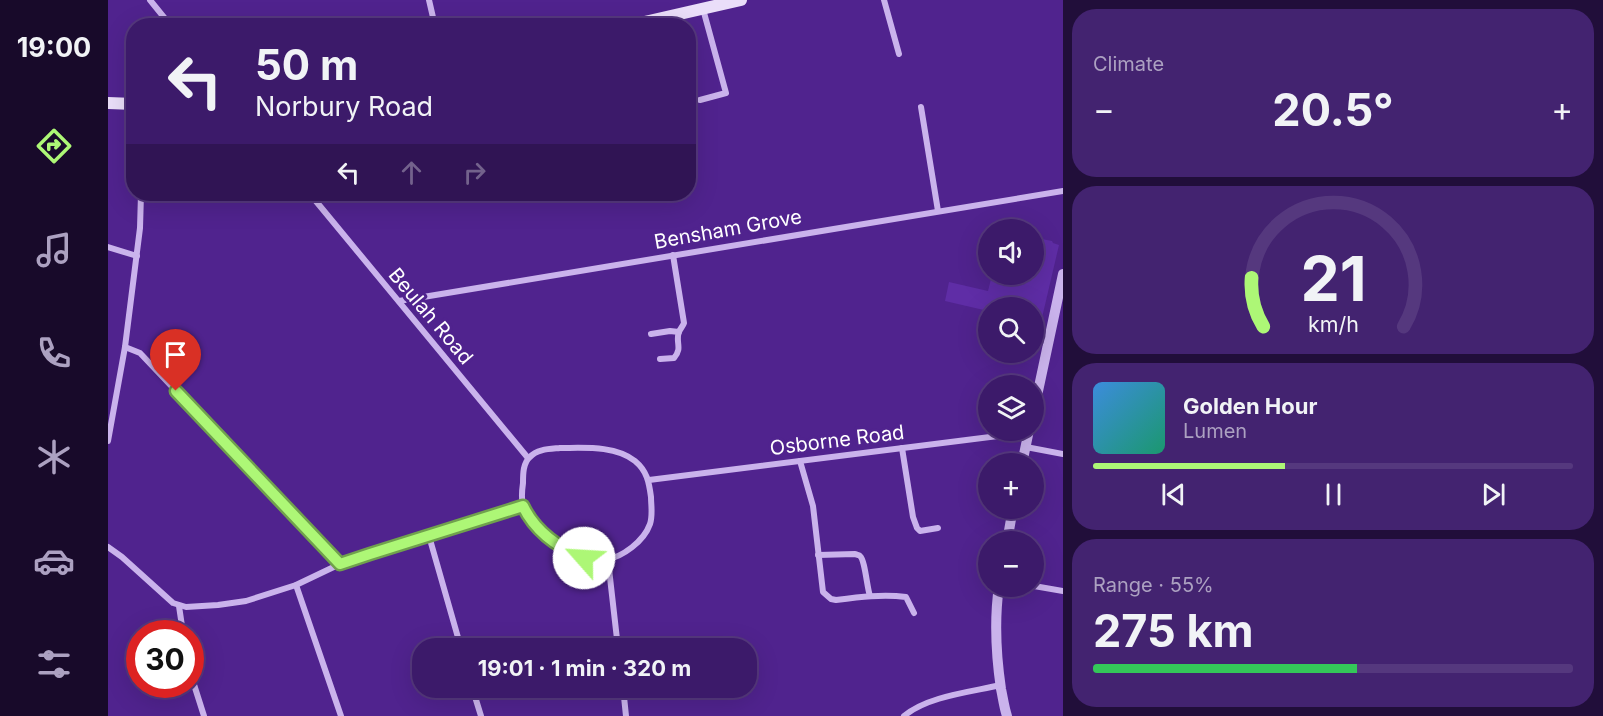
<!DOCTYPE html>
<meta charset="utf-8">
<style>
:root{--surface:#3c1a6a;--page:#432370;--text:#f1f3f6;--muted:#aca1c1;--line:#55387e;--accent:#adf776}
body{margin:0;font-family:Inter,sans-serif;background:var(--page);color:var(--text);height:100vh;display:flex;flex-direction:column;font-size:22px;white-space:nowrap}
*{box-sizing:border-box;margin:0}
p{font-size:20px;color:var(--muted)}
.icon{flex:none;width:33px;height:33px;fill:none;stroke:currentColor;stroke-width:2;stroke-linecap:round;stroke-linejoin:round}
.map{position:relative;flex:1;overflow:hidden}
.drawer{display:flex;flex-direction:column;gap:9px;padding:9px;background:#210e3a;width:540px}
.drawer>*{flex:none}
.banner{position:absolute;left:18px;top:18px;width:570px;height:183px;border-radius:24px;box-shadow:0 6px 24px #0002,0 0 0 2px var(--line);background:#3c1a6a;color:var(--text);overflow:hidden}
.tools{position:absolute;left:870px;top:219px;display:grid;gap:12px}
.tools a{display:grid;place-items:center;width:66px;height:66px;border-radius:50%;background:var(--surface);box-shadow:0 6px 24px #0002,0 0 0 2px var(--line);font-size:30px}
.speed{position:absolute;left:18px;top:620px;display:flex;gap:12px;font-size:30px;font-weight:700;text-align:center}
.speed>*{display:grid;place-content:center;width:78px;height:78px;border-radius:50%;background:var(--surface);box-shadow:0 6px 24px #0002,0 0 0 2px var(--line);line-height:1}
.speed .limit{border:9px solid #d22;background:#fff;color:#111}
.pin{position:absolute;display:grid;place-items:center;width:51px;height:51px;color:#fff;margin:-62px -26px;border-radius:50% 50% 50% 0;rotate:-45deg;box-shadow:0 0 6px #0007}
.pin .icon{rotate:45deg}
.me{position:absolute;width:66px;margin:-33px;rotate:296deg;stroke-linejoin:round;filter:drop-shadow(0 0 4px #0008)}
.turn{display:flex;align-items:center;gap:21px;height:126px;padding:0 30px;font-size:27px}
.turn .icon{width:78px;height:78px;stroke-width:2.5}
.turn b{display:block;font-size:42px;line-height:51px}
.lanes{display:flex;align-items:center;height:57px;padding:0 30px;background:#0003;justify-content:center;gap:30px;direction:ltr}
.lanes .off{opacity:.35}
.big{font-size:45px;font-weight:700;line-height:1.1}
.drawer .card{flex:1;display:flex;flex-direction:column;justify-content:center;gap:9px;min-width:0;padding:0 21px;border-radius:24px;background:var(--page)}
.drawer .dial{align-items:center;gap:0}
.dial svg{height:156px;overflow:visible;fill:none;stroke:var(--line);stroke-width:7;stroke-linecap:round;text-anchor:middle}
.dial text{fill:var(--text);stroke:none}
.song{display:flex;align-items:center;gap:18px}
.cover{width:72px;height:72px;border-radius:9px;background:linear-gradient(135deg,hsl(210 70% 55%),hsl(160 70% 35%))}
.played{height:6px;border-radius:3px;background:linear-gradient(90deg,var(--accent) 40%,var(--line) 40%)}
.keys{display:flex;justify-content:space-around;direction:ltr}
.heat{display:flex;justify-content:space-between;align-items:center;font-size:33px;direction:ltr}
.charge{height:9px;border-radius:4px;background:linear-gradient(90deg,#34c759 55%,var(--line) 0)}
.trip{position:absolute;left:304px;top:638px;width:345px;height:60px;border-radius:24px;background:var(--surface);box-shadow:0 6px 24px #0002,0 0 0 2px var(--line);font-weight:700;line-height:60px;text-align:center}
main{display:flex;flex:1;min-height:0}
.menu{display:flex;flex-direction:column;width:108px;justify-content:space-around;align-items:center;background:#180a2a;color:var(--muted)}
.menu .icon{width:42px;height:42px}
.menu .current{color:var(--accent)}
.menu b{font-size:27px;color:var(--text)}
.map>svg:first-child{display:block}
</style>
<main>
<nav class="menu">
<b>19:00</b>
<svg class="icon current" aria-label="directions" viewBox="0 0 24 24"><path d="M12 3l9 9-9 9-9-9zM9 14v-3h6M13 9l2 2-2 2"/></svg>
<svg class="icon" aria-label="music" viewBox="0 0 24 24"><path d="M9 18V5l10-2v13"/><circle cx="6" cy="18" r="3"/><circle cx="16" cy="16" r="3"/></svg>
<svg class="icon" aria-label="phone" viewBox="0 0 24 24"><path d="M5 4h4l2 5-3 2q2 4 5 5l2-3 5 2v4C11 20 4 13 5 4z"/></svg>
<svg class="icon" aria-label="climate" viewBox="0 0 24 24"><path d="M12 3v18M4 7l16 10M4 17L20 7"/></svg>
<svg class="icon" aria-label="car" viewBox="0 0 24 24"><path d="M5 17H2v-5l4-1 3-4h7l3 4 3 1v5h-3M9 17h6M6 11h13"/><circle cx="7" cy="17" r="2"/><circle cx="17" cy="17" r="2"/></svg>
<svg class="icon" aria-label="filters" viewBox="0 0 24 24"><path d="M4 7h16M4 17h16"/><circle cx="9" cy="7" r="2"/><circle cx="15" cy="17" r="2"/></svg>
</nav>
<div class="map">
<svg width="955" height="716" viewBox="0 0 955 716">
<rect width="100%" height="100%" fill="#50238e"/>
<path fill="#5f2da6" d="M929,238l15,3 1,2 6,2 -18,77 -7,-1v-13h-46v3l-43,-10 4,-19 39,9 4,-16 42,-1v-30l2,-1z"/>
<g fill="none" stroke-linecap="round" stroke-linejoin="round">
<g stroke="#cab3ec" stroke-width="6">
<path d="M42,0l21,26"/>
<path d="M321,0l6,26"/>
<path d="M776,0l15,54"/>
<path d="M592,100l26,-7 -23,-84"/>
<path d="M813,107l17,104"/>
<path d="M202,194l218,264"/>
<path d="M0,247l29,9"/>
<path d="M291,301l664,-110"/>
<path d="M543,334l19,-3 9,1"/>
<path d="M17,347l15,6 200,211"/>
<path d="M552,359l14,-1c9,-10 1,-16 5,-26 1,-3 4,-6 5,-9l-11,-68"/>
<path d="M0,441l17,-94 15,-119 1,-34"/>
<path d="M918,447l37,7"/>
<path d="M452,448c23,0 55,-3 75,13 12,10 14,21 16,36 0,8 2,18 -1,27 -6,17 -27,33 -45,36 -28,3 -52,-16 -70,-36 -5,-5 -11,-11 -12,-19 -2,-7 -1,-15 0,-22 0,-9 0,-20 7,-26 7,-8 20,-8 30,-9z"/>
<path d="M794,448l11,69 4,11 3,3 18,-3"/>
<path d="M692,461l13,45 10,86 8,7 5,1c23,-3 47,-6 70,-3l8,16"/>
<path d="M541,480l349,-44 26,-3 5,1"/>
<path d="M321,536l32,112"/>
<path d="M0,547l14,10 51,46 13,4 32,-2 28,-4 50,-16 44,-21 30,-10 153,-48"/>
<path d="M710,555l37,-1c2,1 4,1 5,2 5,4 7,32 10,40"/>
<path d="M500,560l10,88"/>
<path d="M188,585l45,131"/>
<path d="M926,586l29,5"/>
<path d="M71,606l4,27"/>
<path d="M82,672l14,44"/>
<path d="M364,687l9,29"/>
<path d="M515,687l3,29"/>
<path d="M796,716c24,-20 67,-24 97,-31"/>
</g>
<g stroke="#cab3ec" stroke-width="10">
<path d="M926,410l29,-136"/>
<path d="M914,464l7,-34"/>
<path d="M899,542l6,-34"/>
<path d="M891,586c-5,35 -3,69 2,103 2,9 3,18 6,27"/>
</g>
<g stroke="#eadef9" stroke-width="12">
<path d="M519,26l114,-26"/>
<path d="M0,103l26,1"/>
</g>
</g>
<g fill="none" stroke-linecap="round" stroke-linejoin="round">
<defs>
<path id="route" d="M68,391l164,173 30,-10 153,-48c12,25 36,42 61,52"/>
</defs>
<use href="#route" stroke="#70a14d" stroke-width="15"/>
<use href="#route" stroke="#adf776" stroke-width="10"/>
</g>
<g text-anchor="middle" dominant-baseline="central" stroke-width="6" stroke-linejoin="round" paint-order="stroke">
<g font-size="20" fill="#fff" stroke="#50238e">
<text transform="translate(620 229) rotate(-10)">Bensham Grove</text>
<text transform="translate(323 316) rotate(50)">Beulah Road</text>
<text transform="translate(729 440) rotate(-7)">Osborne Road</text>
</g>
</g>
</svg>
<div class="tools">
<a><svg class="icon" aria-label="sound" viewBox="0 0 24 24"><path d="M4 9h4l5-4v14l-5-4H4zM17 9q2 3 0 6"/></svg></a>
<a><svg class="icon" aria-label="search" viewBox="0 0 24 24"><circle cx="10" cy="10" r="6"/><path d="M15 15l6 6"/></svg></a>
<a><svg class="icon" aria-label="layers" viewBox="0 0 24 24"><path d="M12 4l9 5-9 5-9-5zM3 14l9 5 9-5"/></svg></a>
<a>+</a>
<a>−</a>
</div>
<div class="speed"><div class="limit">30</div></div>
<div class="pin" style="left:68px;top:391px;background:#d93025"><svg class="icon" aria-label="arrive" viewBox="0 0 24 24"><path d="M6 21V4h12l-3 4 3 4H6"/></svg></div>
<svg class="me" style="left:476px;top:558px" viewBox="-20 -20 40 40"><circle r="19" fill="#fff"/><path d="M0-13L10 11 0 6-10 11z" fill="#adf776"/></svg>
<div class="trip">19:01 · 1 min · 320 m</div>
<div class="banner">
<div class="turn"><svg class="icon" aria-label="left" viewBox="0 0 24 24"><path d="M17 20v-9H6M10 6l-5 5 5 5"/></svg><div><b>50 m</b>Norbury Road</div></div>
<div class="lanes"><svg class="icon" aria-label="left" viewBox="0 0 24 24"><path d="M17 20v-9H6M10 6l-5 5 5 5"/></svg><svg class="icon off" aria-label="ahead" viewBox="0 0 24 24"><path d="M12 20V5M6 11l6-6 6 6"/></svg><svg class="icon off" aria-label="right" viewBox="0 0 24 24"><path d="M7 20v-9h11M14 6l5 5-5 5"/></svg></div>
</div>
</div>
<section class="drawer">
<div class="card"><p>Climate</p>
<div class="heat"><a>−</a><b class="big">20.5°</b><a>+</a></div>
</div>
<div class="card dial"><svg viewBox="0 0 100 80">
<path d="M14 69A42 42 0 1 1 86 69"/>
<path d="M14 69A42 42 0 0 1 8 44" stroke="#adf776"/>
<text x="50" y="56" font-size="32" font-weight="700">21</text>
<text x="50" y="72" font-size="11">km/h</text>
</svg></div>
<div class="card">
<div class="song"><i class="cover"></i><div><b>Golden Hour</b><p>Lumen</p></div></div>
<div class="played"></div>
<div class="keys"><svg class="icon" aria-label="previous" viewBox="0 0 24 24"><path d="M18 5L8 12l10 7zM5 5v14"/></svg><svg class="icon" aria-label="pause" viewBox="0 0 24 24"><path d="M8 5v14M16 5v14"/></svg><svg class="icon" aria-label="next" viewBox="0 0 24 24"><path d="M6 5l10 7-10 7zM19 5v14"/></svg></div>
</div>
<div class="card"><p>Range · 55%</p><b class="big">275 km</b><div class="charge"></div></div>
</section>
</main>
